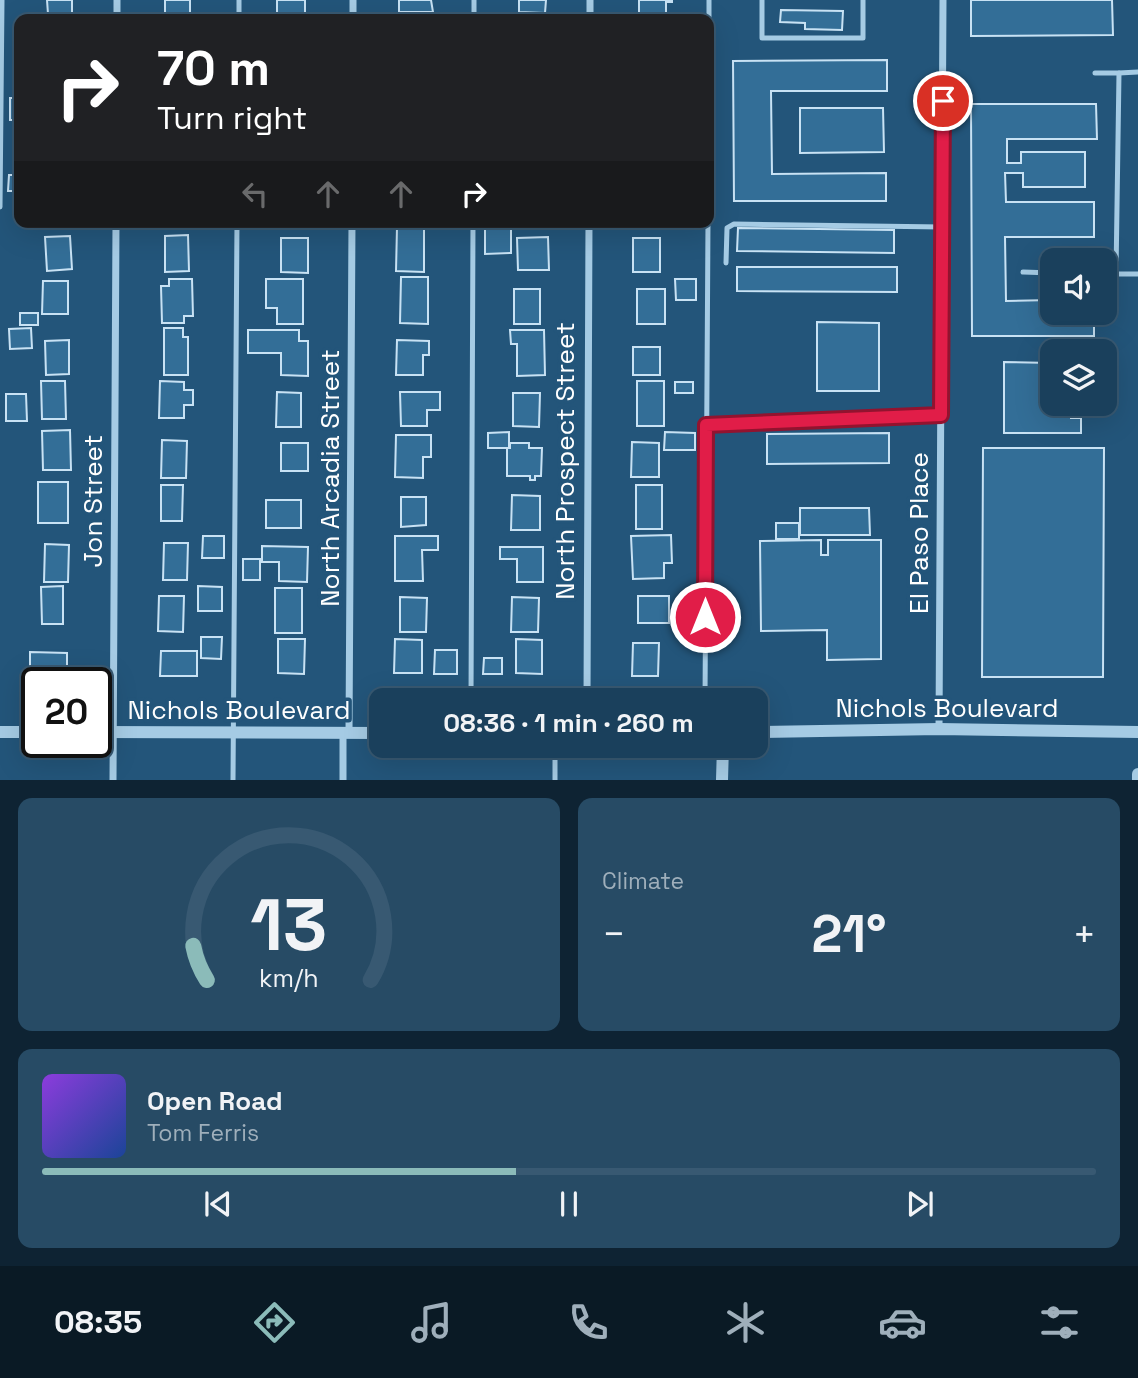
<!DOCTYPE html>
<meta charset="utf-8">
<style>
:root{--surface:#1a405c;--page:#274b65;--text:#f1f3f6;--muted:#9fafbb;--line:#385972;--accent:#8bbbb9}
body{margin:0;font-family:"Space Grotesk",sans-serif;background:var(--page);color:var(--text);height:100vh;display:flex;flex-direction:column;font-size:26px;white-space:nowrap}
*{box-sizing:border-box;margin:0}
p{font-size:23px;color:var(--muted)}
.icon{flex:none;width:38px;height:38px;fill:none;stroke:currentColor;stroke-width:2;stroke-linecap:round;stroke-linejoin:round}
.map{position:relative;height:780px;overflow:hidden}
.details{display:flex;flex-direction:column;gap:18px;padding:18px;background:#0e2333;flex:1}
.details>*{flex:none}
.hud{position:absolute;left:14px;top:14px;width:700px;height:214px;border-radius:14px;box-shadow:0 7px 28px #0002,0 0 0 2px var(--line);background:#202124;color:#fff;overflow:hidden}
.tools{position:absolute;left:1040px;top:248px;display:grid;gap:14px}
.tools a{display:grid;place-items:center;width:77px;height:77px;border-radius:14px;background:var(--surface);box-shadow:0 7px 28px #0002,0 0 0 2px var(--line);font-size:35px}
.speed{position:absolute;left:21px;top:667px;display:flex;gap:14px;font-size:35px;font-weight:700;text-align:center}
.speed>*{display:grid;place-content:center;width:91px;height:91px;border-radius:50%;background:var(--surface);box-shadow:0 7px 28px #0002,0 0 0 2px var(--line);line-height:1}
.speed .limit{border:4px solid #111;border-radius:10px;background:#fff;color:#111}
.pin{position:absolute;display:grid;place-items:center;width:60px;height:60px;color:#fff;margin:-30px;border:4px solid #fff;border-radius:50%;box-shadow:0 2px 7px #0007}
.me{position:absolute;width:77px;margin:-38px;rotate:0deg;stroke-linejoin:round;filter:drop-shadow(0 0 5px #0008)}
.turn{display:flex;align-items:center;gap:24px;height:147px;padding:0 28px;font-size:32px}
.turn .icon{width:91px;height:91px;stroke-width:2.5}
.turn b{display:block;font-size:49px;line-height:60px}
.lanes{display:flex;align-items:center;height:66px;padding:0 28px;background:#0003;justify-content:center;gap:35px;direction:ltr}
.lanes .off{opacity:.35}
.big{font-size:52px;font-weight:700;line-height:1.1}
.details .card{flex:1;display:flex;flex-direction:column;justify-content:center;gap:10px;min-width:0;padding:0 24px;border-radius:14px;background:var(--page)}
.details .dial{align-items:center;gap:0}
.dial svg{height:182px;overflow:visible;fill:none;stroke:var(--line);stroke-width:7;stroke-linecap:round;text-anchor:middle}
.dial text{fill:var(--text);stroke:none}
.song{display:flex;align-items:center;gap:21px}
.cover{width:84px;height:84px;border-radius:10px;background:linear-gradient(135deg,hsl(270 70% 55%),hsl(220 70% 35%))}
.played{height:7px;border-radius:4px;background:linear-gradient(90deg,var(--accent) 45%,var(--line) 45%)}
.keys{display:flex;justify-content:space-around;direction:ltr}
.heat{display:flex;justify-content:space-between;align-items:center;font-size:38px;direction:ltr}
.details .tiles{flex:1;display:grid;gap:18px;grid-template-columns:1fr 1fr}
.card:last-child{grid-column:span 2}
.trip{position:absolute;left:369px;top:688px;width:399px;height:70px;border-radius:14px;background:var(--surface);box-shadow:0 7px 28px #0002,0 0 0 2px var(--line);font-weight:700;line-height:70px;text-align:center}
.dock{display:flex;height:112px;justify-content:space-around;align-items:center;background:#0a1a25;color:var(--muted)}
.dock .icon{width:49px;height:49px}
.dock .selected{color:var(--accent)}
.dock b{font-size:32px;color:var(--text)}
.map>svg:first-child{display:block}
</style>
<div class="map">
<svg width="1138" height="780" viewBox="0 0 1138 780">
<rect width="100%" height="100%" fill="#23557a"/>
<g fill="#336e97" stroke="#c8e2f4" stroke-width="2">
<path d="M47,0h25v13l-24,1z"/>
<rect x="165" y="0" width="25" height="14"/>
<rect x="277" y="0" width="28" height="15"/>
<path d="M399,0h32l2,12h-34z"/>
<path d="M519,0h27l-1,13 -26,-1z"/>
<path d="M639,0h33v2h-6v12l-27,1z"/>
<path d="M971,0h141l1,35 -142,1z"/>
<path d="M781,10l62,1 -1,19 -37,-1v-6l-25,-1z"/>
<path d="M887,60v31h-116l1,83 114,-1v28h-152l-1,-140z"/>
<rect x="10" y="98" width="9" height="22"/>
<path d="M971,104h125l1,35h-90v24h14v-11h64v35h-62v-14h-18l1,29h88v35h-89l1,64 46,-1v13h42v23h-122z"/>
<path d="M800,108h83l1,44 -84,1z"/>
<path d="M9,175h10v16h-11z"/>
<path d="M397,227h27v45l-28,-1z"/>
<path d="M738,228l156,2v23l-157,-2z"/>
<path d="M485,229h26v24l-26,1z"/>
<path d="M188,235l1,36 -24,1v-36z"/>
<path d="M70,236l2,33 -25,2 -2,-34z"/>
<path d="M548,237l1,33h-31l-1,-32z"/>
<path d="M281,238h27v35l-27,-1z"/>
<rect x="633" y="238" width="27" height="34"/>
<path d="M737,267h160v25l-160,-1z"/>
<path d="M401,277h27v47l-28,-1z"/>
<path d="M169,279h23l1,37h-9v7h-22l-1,-37h8z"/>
<path d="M266,279h37v45h-26v-16h-11z"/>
<path d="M675,279h21v21h-20z"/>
<path d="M43,281h25v33h-26z"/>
<rect x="514" y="289" width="26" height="35"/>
<rect x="637" y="289" width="28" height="35"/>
<rect x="20" y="313" width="18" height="12"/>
<path d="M817,322l62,1v68h-62z"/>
<path d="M31,328l1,20 -22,1 -1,-20z"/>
<path d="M164,328h19v9h5v38h-24z"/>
<path d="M248,330h51v11h9v35l-27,-1v-22h-33z"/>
<path d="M510,330h34l1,45 -28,1v-32h-6z"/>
<path d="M69,340v34l-23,1 -1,-34z"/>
<path d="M397,340l32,1v14h-6v20h-27z"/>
<rect x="633" y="347" width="27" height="28"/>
<path d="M1004,362l48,1v41h19v14h10v15h-77z"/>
<path d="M41,381h24l1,38h-24z"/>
<path d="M160,381l24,1v8h9v15h-9v13h-25z"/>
<rect x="637" y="381" width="27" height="45"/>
<rect x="675" y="382" width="18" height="11"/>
<path d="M277,392l24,1v34h-25z"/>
<path d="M400,392h40v18h-13v16h-26z"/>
<path d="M513,393h27l-1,34 -26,-1z"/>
<path d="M6,394h20l1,27h-21z"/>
<path d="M70,430l1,40h-28l-1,-39z"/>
<path d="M509,432v16h-21v-15z"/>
<path d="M665,432l30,1v17h-31z"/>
<path d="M889,433v30l-122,1v-30z"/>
<path d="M396,435h35v22h-8v21l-28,-1z"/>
<path d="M162,440l25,1 -1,37h-25z"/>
<path d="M632,442l27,1v34h-28z"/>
<rect x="281" y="443" width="27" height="28"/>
<path d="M510,443h19v5h13l-1,28h-6v4h-5v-4h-23v-28h3z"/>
<path d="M983,448h121l-1,229h-121z"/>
<rect x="38" y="482" width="30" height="41"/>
<path d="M161,485h22l-1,36h-21z"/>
<rect x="636" y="485" width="26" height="44"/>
<path d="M512,495l28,1v34h-29z"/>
<path d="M401,497h25v28l-25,2z"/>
<rect x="266" y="500" width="35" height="28"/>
<path d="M800,508h69l1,27h-70z"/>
<rect x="776" y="523" width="23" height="16"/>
<path d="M671,535l1,28h-8v15l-31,1 -2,-43z"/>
<path d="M203,536h21v22h-22z"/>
<path d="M395,536h43v14h-16l1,31h-28z"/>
<path d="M821,540v15h7v-15h53v119l-54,1v-30l-66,1 -1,-90z"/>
<path d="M164,543h24l-1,37h-24z"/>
<path d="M45,544l24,1 -1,37h-24z"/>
<path d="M262,546l46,1 -1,35 -28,-1v-19h-17z"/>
<path d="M500,547h43v35h-26v-23h-17z"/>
<rect x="243" y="559" width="17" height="21"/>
<path d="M63,586v38h-21l-1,-37z"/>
<path d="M198,586l24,1v24h-24z"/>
<rect x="275" y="588" width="27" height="45"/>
<path d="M159,596h25l-1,36 -25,-1z"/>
<rect x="638" y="596" width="31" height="27"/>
<path d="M400,597l27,1 -1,34h-26z"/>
<path d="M512,597l27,1 -1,34h-27z"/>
<path d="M201,637h21l-1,22 -20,-1z"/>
<path d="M278,639h27l-1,35 -26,-1z"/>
<path d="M395,639l27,1v33h-28z"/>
<path d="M516,639l26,1v34l-26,-1z"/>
<path d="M633,643h26l-1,33h-26z"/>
<path d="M435,650h22v24h-23z"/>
<path d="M161,651h36v25h-37z"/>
<path d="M30,652l37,1v22l-37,-1z"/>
<path d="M484,658h18v16h-19z"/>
</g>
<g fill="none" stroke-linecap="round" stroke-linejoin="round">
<g stroke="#a5cbe4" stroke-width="5">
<path d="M762,0v38h101v-38"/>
<path d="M239,19v-19"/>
<path d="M474,19v-19"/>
<path d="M709,55v-55"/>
<path d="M1095,73h24l-3,201"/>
<path d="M1119,73l19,-1"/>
<path d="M0,207l2,-207"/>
<path d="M726,263l1,-35 7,-4 208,3"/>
<path d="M1023,272l29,1"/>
<path d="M1104,274h34"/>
<path d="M707,425l234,-10"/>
<path d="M471,700l2,-478"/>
<path d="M705,700l3,-478"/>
<path d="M233,780l4,-558"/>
<path d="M555,780v-34"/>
</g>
<g stroke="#a5cbe4" stroke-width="7">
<path d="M117,19v-19"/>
<path d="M353,19v-19"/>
<path d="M590,19v-19"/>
<path d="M587,700l2,-478"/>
<path d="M939,729l4,-729"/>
<path d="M343,733v47"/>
<path d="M349,733l3,-511"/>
<path d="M113,780l3,-558"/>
</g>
<g stroke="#a5cbe4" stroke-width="12">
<path d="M0,732h37"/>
<path d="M96,732l286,1"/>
<path d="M756,732l183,-3 199,3"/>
<path d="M722,780l1,-34"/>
<path d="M1138,780v-6"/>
</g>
</g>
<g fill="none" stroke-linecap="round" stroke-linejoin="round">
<defs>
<path id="route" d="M705,617l1,-192 235,-10 2,-314"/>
</defs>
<use href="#route" stroke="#92132f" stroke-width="18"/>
<use href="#route" stroke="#e11d48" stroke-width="12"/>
</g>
<g text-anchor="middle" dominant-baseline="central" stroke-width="7" stroke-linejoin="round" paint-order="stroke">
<g font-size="26" fill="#fff" stroke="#23557a">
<text transform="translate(565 461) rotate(-90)">North Prospect Street</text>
<text transform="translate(330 478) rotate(-90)">North Arcadia Street</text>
<text transform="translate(93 501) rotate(-90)">Jon Street</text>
<text transform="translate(919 533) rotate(-90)">El Paso Place</text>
<text x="947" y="708">Nichols Boulevard</text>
<text x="239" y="710">Nichols Boulevard</text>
</g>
</g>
</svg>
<div class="tools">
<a><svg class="icon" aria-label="sound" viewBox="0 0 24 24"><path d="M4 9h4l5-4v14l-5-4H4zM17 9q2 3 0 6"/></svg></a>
<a><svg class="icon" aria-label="layers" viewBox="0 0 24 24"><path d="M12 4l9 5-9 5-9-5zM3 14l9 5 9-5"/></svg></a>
</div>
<div class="speed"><div class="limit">20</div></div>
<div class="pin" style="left:943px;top:101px;background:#d93025"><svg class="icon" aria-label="arrive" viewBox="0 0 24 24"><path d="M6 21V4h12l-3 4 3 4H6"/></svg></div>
<svg class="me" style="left:705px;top:617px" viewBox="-20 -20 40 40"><circle r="17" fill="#e11d48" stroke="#fff" stroke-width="3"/><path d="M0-11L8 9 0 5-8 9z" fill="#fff"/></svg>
<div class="trip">08:36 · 1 min · 260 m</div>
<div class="hud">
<div class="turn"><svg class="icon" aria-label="right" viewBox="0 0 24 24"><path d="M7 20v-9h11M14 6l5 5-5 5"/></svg><div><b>70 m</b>Turn right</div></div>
<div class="lanes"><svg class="icon off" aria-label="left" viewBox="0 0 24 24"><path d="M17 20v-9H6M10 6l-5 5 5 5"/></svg><svg class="icon off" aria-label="ahead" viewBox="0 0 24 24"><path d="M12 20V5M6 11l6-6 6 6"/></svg><svg class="icon off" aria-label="ahead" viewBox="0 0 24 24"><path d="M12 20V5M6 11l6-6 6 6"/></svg><svg class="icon" aria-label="right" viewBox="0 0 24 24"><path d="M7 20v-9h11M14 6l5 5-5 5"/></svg></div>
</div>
</div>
<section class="details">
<div class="tiles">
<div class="card dial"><svg viewBox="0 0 100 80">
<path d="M14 69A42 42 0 1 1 86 69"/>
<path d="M14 69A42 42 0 0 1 8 54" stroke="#8bbbb9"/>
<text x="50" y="56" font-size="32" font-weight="700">13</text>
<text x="50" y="72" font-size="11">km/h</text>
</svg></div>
<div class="card"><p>Climate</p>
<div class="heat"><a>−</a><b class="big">21°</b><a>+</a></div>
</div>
<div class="card">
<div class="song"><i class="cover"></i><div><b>Open Road</b><p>Tom Ferris</p></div></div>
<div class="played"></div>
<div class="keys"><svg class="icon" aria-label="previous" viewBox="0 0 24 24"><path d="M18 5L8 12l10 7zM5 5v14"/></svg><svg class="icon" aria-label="pause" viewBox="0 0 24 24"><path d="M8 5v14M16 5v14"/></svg><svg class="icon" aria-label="next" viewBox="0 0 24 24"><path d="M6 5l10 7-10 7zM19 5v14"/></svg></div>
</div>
</div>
</section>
<nav class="dock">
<b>08:35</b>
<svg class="icon selected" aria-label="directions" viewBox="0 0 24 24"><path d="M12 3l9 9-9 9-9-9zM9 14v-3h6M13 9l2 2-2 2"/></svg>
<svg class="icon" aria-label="music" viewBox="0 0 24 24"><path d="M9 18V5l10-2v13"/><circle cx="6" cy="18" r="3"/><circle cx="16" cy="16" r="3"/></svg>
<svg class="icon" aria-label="phone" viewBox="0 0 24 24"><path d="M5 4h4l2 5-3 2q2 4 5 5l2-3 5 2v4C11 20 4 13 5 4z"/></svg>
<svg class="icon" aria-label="climate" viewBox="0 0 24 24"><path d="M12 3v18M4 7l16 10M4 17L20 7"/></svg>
<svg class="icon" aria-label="car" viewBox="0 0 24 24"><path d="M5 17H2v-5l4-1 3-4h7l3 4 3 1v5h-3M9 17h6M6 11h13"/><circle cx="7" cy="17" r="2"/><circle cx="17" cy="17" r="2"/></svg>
<svg class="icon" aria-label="filters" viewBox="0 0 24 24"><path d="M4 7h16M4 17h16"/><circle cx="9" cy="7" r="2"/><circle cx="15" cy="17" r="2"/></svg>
</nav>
